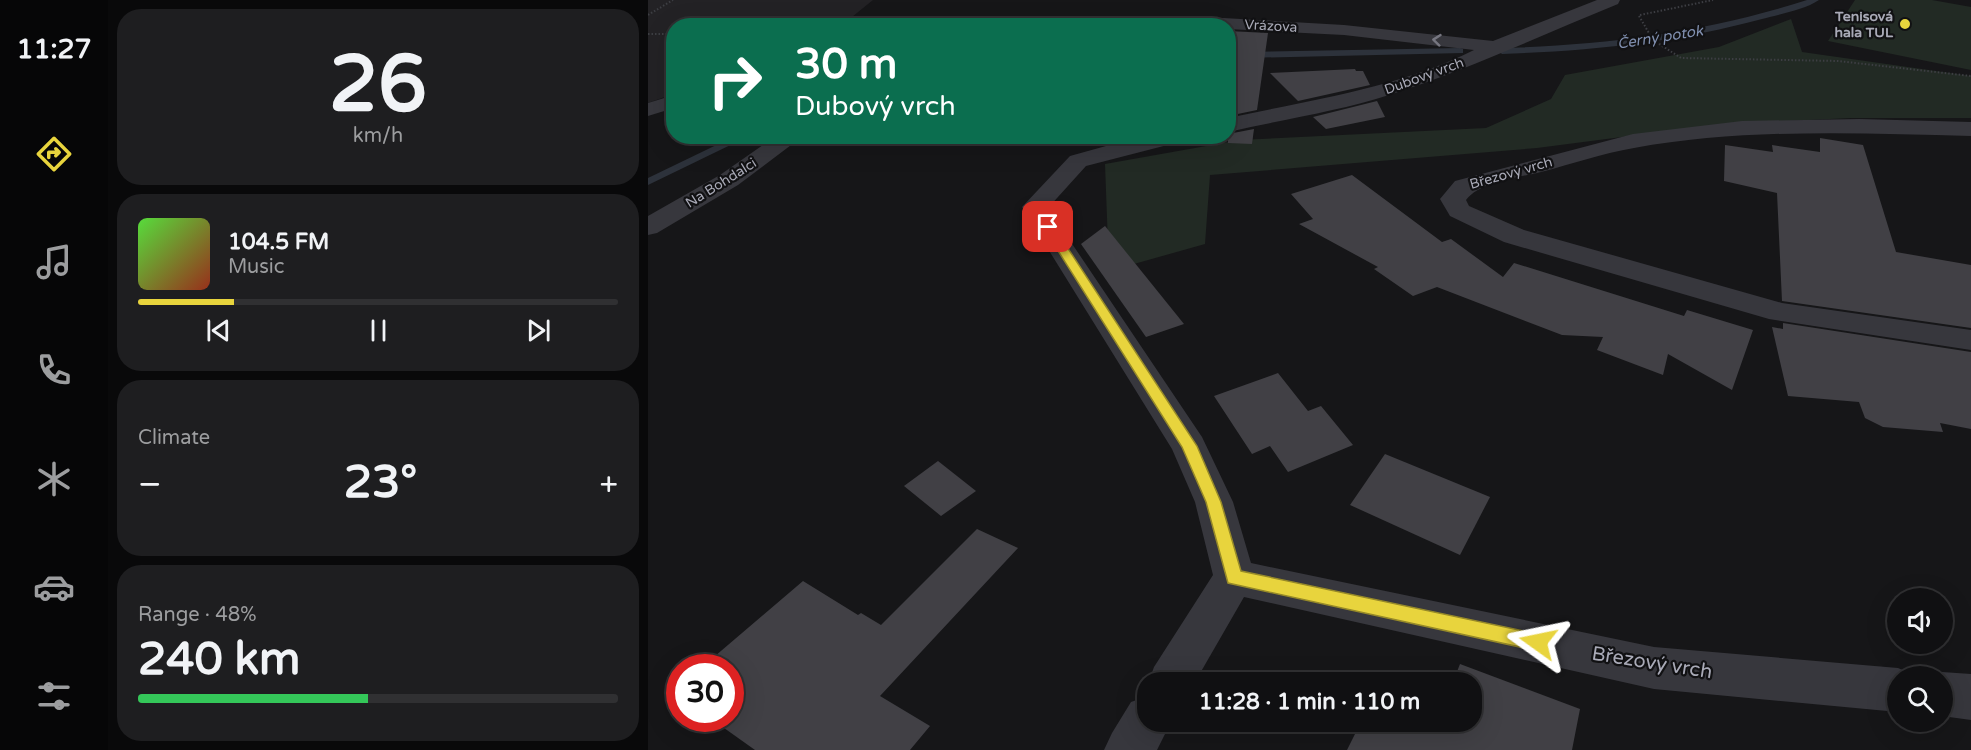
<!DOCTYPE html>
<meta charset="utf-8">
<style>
:root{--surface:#101012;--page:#1e1e20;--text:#f1f3f6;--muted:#9c9d9f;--line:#303032;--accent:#e8d43d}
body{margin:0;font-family:"Varela Round",sans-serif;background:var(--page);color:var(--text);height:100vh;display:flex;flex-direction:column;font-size:22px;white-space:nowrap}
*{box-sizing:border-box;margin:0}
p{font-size:20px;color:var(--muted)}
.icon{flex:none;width:33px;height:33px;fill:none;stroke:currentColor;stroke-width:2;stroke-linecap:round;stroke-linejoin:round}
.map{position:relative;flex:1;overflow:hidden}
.details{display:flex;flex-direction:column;gap:9px;padding:9px;background:#09090a;width:540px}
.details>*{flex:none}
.top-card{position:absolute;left:18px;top:18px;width:570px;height:126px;border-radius:24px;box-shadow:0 6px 24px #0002,0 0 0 2px var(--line);background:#0b6e4f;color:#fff;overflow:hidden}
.buttons{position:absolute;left:1239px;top:588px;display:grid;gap:12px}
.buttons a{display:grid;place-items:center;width:66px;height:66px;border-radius:50%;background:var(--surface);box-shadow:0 6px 24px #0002,0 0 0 2px var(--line);font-size:30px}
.speed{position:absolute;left:18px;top:654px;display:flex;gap:12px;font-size:30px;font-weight:700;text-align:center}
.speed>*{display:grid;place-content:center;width:78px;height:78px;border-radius:50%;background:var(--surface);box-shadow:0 6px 24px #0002,0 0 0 2px var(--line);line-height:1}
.speed .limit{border:9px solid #d22;background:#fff;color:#111}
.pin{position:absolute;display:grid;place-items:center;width:51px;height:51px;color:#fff;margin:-26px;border-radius:12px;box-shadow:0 3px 9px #0006}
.me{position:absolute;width:66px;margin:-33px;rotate:282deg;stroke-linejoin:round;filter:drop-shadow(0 0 4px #0008)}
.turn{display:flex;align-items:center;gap:21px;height:126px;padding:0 30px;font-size:27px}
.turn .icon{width:78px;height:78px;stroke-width:2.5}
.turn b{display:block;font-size:42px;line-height:51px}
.big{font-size:45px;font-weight:700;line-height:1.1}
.details .widget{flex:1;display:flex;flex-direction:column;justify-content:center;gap:9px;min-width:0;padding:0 21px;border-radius:24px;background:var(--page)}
.details .dial{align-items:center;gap:0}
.dial b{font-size:78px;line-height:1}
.song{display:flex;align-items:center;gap:18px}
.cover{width:72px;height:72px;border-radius:9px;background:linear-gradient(135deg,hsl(110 70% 55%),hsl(10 70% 35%))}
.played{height:6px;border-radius:3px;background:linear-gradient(90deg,var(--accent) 20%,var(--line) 20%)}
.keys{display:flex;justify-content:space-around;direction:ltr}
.heat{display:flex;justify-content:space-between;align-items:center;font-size:33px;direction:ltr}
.charge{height:9px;border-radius:4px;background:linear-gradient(90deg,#34c759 48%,var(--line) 0)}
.trip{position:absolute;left:489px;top:672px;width:345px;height:60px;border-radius:24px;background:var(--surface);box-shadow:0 6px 24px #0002,0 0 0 2px var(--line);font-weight:700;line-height:60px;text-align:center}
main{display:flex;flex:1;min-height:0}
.tabs{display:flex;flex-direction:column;width:108px;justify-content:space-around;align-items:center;background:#060607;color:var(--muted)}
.tabs .icon{width:42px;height:42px}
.tabs .selected{color:var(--accent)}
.tabs b{font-size:27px;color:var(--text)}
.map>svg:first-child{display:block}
</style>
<main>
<nav class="tabs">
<b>11:27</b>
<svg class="icon selected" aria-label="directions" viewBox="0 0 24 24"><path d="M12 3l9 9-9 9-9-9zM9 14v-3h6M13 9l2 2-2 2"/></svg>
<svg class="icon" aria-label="music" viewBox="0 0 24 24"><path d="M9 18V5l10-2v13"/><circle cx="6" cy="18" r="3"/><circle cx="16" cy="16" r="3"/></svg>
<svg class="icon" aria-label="phone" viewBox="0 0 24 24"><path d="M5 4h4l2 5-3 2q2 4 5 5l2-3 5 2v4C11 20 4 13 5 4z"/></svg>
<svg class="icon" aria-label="climate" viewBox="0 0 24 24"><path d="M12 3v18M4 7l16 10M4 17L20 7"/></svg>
<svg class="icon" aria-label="car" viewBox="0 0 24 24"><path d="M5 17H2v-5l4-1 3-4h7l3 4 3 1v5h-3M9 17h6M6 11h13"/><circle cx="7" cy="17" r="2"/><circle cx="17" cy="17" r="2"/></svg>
<svg class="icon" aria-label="filters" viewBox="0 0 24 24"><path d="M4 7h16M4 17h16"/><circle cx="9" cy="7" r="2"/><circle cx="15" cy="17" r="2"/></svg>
</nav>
<section class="details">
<div class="widget dial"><b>26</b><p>km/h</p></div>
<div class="widget">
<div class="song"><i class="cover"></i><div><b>104.5 FM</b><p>Music</p></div></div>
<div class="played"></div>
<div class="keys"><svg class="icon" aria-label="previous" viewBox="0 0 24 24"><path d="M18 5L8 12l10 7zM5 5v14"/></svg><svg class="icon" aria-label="pause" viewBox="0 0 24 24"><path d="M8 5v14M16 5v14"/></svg><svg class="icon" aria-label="next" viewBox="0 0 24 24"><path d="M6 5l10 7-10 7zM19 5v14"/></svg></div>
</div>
<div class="widget"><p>Climate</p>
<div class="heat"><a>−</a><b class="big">23°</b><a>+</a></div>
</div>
<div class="widget"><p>Range · 48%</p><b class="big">240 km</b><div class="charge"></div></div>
</section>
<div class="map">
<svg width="1323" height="750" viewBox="0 0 1323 750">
<rect width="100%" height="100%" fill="#161618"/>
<path fill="#232225" d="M0,0h225l-31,25 -168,1 -1,68 -25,9z"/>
<g fill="#222a24">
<path d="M1207,0h77l39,7v63l-143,-29z"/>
<path d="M1143,19l11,33 169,24v42h-120l-129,6 -185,24 -327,27 -5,69 -96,27 -4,-107 135,-24 246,-12 65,-29 14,-24 154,-28z"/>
</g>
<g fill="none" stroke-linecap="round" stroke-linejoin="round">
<g fill="#2d323b" fill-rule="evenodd">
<path d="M1159,0h12c-15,10 -39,14 -57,19 -85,23 -172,32 -260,35l-4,-3 4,-3c105,-3 205,-16 305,-48z"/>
<path d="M812,48l3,1v4l-219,5 -4,-3 4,-3z"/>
<path d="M87,136h14l-101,49v-7z"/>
</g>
</g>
<g fill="#414045">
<path d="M580,31l40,2 -11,77 -29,6z"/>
<path d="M707,69l1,2h7l7,14 -72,16 -28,-28z"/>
<path d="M729,101l8,16 -59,12 -13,-12z"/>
<path d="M606,129l-2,15 -24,-1v-9z"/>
<path d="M1172,138l43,7 33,107 75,13v63l-189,-27 -5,-108 -53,-12 1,-36 48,7 -1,-7 48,7z"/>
<path d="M704,175l90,67 9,-3 52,38 11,-14 170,53 3,-6 66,20 -21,60 -64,-36 -5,21 -66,-25 6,-13 -41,-2 -125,-48 -24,9 -39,-27 4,-2 -79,-43 14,-5 -22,-25z"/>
<path d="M457,226l79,98 -38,13 -65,-93z"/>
<path d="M1135,323l188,29v77l-31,-6 3,9 -60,-5 -18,-9 -6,-16 -71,-6 -16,-69 11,2z"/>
<path d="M630,373l30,38 13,-5 32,39 -65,27 -18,-26 -18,8 -38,-58z"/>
<path d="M737,454l105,43 -30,58 -110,-50z"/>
<path d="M290,461l38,30 -35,25 -37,-30z"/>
<path d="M329,529l41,19 -138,148 50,30 -20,24h-155l-45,-32h20v-50h-29l102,-87 55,34 3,-2 20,12z"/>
<path d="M812,664l120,45 -8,41h-225l14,-28h111v-40h-44l4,-10 21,10z"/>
<path d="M738,670l29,12h-35z"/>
</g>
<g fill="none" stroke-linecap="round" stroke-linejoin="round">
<g stroke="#3d3e43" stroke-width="2" stroke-dasharray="1.5 2" stroke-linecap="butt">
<path d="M0,15l25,-15"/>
<path d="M992,15l73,-15"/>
<path d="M991,16l14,24 28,18 157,3 133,15"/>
<path d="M0,34h26"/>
</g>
<g fill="#37373d" fill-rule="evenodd">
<path d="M949,0h23l-2,4c-76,31 -151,66 -229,91 -49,16 -109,25 -161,37v-14c83,-18 170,-30 246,-68l-130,-15 -116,-6v-3l-372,-2 3,-4 6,-1 340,-2 139,8 149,16z"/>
<path d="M26,95v13l-26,8v-13z"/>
<path d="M1211,119l112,3v14c-112,-3 -226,-8 -337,12 -31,5 -62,16 -93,24 -23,6 -60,9 -75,28l3,6 55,24 258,73 189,27v20l-202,-31 -265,-77 -54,-26 -10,-17 15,-18 178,-47 109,-13z"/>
<path d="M128,136h27l-65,49 -81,48 -9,2v-19l72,-41z"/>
<path d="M494,136h44l-3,5 -97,25 -38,42 154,229 31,65 18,61 403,84 244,21 18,8h-18v36l-244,-23 -410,-92 -49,85 -47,2 6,-17 59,-92 -18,-73 -23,-53 -150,-242 48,-51z"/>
<path d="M1294,672l29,2v46l-29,-4v-40h-12z"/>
<path d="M500,696v26h23l-14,28h-53l8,-17 19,-31z"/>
</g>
</g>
<defs><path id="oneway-chevron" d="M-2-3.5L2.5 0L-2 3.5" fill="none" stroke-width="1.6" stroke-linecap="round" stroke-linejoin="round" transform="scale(1.5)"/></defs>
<use stroke="#767680" href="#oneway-chevron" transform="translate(789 40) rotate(-174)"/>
<path fill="#e8d43d" stroke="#978a28" stroke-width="1.5" d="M400,224l6,3 143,219 24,56 20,69 297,63 6,3 3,5 -3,6 -6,3 -310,-68 -22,-81 -24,-55 -139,-220z"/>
<circle fill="#e8d43d" stroke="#111113" stroke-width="2" cx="1257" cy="24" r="6"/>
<g text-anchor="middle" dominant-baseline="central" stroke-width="4.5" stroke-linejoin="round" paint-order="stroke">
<g font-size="14" font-weight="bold" fill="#a9aab7" stroke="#111113" text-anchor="end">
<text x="1245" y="16">Tenisová<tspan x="1245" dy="16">hala TUL</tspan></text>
</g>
<g font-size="14" fill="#a9aab7" stroke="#111113">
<text transform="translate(623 26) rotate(3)">Vrázova</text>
<text transform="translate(776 76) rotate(-20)">Dubový vrch</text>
<text transform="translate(863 173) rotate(-16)">Březový vrch</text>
<text transform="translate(73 183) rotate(-32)">Na Bohdalci</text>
</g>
<g font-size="15" font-style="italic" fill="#8190b0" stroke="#111113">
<text transform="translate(1012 37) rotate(-9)">Černý potok</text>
</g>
<g font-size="20" fill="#a9aab7" stroke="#111113">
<text transform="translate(1004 663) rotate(9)">Březový vrch</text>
</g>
</g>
</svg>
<div class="buttons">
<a><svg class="icon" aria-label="sound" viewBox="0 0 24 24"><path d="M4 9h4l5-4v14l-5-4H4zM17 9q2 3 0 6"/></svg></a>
<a><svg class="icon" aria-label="search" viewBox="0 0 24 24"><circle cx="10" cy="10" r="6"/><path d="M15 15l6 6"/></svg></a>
</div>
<div class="speed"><div class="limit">30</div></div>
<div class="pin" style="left:400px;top:227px;background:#d93025"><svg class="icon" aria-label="arrive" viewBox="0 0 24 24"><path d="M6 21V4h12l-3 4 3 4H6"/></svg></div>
<svg class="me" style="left:890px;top:642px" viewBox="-20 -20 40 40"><path d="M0-17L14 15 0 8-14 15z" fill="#e8d43d" stroke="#fff" stroke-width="4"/></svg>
<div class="trip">11:28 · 1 min · 110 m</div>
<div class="top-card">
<div class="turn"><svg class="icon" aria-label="right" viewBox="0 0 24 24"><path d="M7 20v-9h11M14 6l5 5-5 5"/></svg><div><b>30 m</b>Dubový vrch</div></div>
</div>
</div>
</main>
